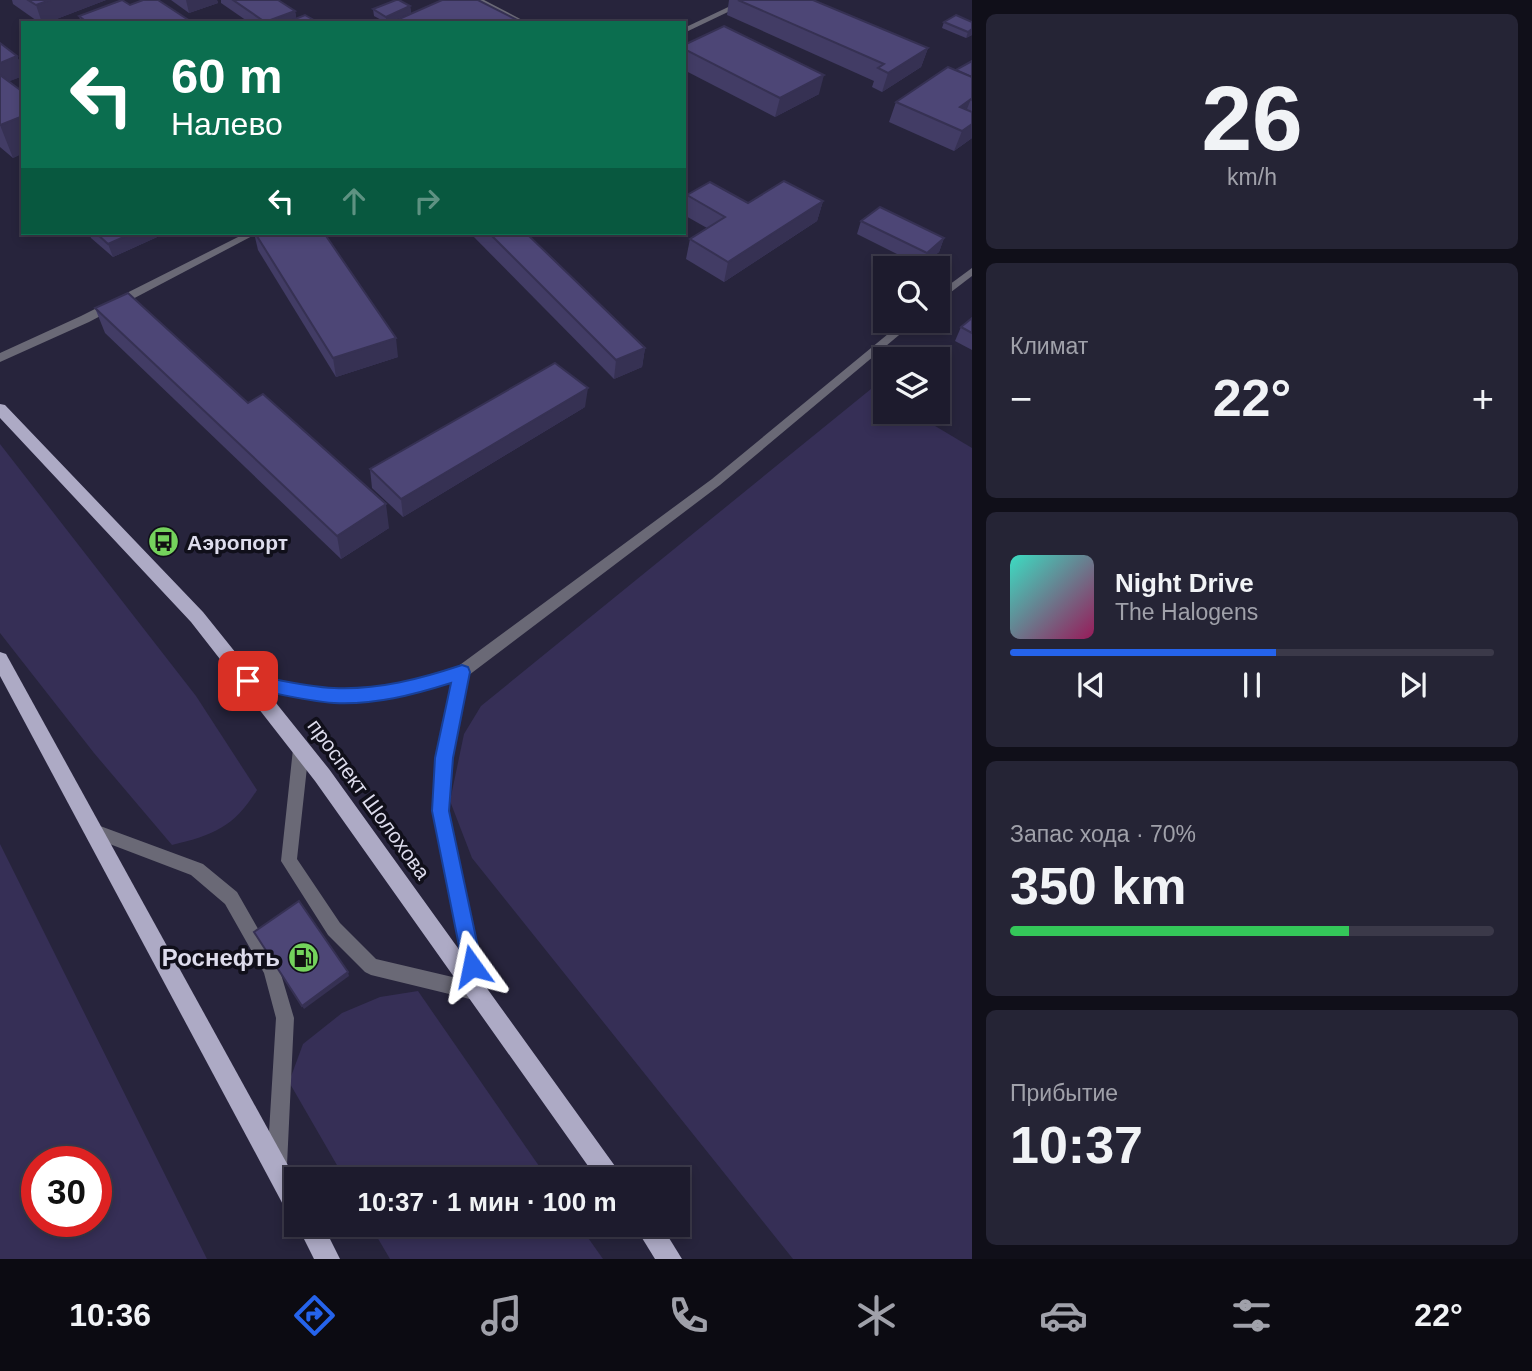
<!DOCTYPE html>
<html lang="ru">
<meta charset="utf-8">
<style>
:root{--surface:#1d1b2d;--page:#252435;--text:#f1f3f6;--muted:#a0a1aa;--line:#3b3949;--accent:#2563eb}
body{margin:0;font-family:Helvetica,sans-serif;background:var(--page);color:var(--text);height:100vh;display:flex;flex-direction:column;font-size:26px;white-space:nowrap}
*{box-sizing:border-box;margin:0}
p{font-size:23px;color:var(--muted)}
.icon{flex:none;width:38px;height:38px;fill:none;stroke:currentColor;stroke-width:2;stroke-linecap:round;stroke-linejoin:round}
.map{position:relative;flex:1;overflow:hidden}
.sheet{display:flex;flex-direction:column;gap:14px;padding:14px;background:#100f19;width:560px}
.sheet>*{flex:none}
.guide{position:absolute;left:21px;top:21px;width:665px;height:214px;border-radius:0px;box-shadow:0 4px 10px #0003,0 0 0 2px var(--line);background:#0b6e4f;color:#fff;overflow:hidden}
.controls{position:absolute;left:873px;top:256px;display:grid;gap:14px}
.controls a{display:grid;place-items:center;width:77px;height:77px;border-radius:0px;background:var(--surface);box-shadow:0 4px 10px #0003,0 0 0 2px var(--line);font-size:35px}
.speed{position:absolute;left:21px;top:1146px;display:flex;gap:14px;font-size:35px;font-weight:700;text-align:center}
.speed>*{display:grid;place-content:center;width:91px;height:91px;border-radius:50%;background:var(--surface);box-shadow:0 4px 10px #0003,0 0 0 2px var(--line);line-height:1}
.speed .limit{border:10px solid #d22;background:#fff;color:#111}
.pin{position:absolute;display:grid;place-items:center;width:60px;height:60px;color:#fff;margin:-30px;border-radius:14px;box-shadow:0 4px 10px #0006}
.me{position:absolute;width:77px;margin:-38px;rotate:348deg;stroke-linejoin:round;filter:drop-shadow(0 0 5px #0008)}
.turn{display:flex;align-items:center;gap:24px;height:147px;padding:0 35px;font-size:32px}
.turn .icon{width:91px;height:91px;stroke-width:2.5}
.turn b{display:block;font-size:49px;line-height:60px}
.lanes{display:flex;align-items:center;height:66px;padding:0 35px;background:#0003;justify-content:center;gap:35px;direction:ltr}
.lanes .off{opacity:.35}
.big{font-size:52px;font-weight:800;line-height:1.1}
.sheet .tile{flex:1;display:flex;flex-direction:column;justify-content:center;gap:10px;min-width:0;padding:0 24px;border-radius:10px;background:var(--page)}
.sheet .dial{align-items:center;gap:0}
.dial b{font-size:91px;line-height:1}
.song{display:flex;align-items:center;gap:21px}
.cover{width:84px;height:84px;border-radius:10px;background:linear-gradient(135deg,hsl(170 70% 55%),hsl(330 70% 35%))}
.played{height:7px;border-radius:4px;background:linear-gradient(90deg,var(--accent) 55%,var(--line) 55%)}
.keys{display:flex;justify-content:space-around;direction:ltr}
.heat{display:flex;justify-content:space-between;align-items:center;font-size:38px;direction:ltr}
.charge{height:10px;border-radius:5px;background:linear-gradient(90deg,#34c759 70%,var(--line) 0)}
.trip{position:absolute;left:284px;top:1167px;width:406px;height:70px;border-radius:0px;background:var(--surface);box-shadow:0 4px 10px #0003,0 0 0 2px var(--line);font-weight:800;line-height:70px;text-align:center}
.dock{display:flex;height:112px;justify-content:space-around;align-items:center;background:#0c0b12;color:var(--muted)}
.dock .icon{width:49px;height:49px}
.dock .current{color:var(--accent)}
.dock b{font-size:32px;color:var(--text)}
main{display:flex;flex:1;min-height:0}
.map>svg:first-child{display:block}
</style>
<main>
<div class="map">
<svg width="972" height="1259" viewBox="0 0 972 1259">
<rect width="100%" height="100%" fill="#27243c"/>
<g fill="#362f56" fill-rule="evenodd">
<path d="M871,389l14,8 1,14h24l62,37v811h-179l-321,-401 -22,-57 14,-67 17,-28z"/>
<path d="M0,444l196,252 61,94c-23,37 -43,45 -85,55l-78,-92 -94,-120z"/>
<path d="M0,844l207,415h-207zM37,1162h59v60h-59z"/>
<path d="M418,991l130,188h-203l-56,-97 14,-38 39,-31 38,-16z"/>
<path d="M370,1225h209l24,34h-213z"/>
</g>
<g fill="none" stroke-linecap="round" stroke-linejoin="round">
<g fill="#6a6976" fill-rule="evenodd">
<path d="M474,0h10l44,23h-11z"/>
<path d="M743,0h10l-69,33v-5z"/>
<path d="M246,233h12l-169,89 -89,40v-9l81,-37z"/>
<path d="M301,742l5,2 3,5 -12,110 43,64 36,36 102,24 6,3 3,6 -3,6 -6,3 -107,-26 -6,-3 -37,-37 -47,-74 12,-112 3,-5z"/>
<path d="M92,823l111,41 34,28 41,72 16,54 -7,147 -3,7 -7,3 -7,-3 -3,-7 9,-147 -12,-45 -39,-69 -34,-29 -105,-40 -2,-5 2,-5z"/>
</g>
<g fill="#6a6976" fill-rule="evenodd">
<path d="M972,268v8l-34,26v-9z"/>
<path d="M905,320h12l-197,165 -251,190 -17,83 -4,53 38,176 -3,6 -6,3 -6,-3 -39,-182 4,-53 17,-77c-82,26 -122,24 -205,6l-5,-2 -2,-4 2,-4 5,-2 58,11 45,4 51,-7 55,-16 255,-188z"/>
</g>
<g fill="#adaac5" fill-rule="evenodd">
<path d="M0,404l5,1 198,207 126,157 296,411h-27l-283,-399 -124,-159 -191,-204z"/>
<path d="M0,652l6,2 290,526v35l-9,-3 -287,-536z"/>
<path d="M297,1225h26l17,34h-26z"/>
<path d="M634,1225h27l21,34h-27z"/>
</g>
</g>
<g fill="#423c65">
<path d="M12,0h94l-60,23h-6l-27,-19z"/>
<path d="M171,0h46l1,3 -29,10z"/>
<path d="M221,0h57l17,11 1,7 23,5h-69l-29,-20z"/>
<path d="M729,0h84l115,48 -7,19 -39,25 -10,-5 2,-6 -147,-66z"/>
<path d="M130,5l63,18h-112l-2,-7z"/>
<path d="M410,6l1,7 -24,10 -13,-7 -1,-7z"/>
<path d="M944,22h28v13l-6,3 -24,-10z"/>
<path d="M0,43l17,13 6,15v5l-14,5 14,11v61l-10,5 -13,-11z"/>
<path d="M684,45l135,49 -44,23 -91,-47z"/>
<path d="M972,61v77l-18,13 -65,-29 7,-20 60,-32z"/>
<path d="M687,195l61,8 75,-2 -6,20 -93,61 -38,-23 4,-20 17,-11 -23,-13z"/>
<path d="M861,221l83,17 -5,14 -18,14 -64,-32z"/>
<path d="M89,233h77l-53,24 -22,-19z"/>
<path d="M254,233h70l74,124 -62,20 -78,-127z"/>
<path d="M470,233h56l119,115 -3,19 -28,12z"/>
<path d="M95,308l153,95 141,125 -48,31 -236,-226z"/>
<path d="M972,318v32l-17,-9 6,-14z"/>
<path d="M585,407l-182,110 -31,-29 -2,-19z"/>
</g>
<g fill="#363153">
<path d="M50,0h56l-60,23h-4l-6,-18z"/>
<path d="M186,0h31l1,3 -29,10z"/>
<path d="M410,6l1,7 -25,10v-6z"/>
<path d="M295,11l2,12h-31l-1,-1z"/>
<path d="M972,29v6l-6,3 2,-6z"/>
<path d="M928,48l-7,19 -39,25 6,-19z"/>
<path d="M17,56l6,15v5l-23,9v-22z"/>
<path d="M824,75l-5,19 -44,23 5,-19z"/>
<path d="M971,99l-8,20 -3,-12z"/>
<path d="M23,116v37l-10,5 -13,-33z"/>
<path d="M972,124v14l-18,13 8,-20z"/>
<path d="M823,201l-6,20 -93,61 4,-20z"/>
<path d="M133,233h33l-53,24 -5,-13z"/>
<path d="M944,238l-5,14 -18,14 6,-13z"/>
<path d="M396,338l2,19 -62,20 -3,-19z"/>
<path d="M645,348l-3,19 -28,12 2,-19z"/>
<path d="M588,388l-3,19 -182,110 -2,-18z"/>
<path d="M386,504l3,24 -48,31 -4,-23z"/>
<path d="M348,972l1,4 -45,33 -2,-3z"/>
</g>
<g fill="#4d4676" stroke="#363153" stroke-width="2">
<path d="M28,0h22l-14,5z"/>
<path d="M122,0l8,5 13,-5h15l35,23h-105l-9,-7z"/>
<path d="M233,0h45l17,11 -30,11z"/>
<path d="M396,0h3l11,6 -24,11 -13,-8z"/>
<path d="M442,0h36l45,23h-133z"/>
<path d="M738,0h75l115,48 -40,25 -10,-5 6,-4z"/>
<path d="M305,15l14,8h-34z"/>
<path d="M956,15l16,7v7l-4,3 -24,-10z"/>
<path d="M724,26l100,49 -44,23 -96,-49v-4z"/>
<path d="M0,43l17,13 -17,7z"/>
<path d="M972,61v16l-16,-7z"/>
<path d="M948,67l24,10v23l-1,-1 -11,8 12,5v12l-10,7 -66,-29z"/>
<path d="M0,75l23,17v24l-23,9z"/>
<path d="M784,181l39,20 -95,61 -38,-23 35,-22 -38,-22 23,-13 38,21z"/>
<path d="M880,207l64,31 -17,15 -66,-32z"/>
<path d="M96,233h37l-25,11z"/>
<path d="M255,233h69l72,105 -63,20z"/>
<path d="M489,233h37l119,115 -29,12z"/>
<path d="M128,293l120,110 15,-9 123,110 -49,32 -242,-228z"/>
<path d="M972,318v15l-11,-6z"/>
<path d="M555,363l33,25 -187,111 -31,-30z"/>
<path d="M299,901l49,71 -46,34 -48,-74z"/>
</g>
<path fill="#2563eb" stroke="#184099" stroke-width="2" d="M462,665l6,2 2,5 -17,86 -4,53 33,155 -3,7 -7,3 -7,-3 -2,-7 -31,-155 3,-53 16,-75c-38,12 -76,22 -117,20 -29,-2 -58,-10 -86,-15l-6,-2 -3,-5 3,-5 6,-2c28,5 57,13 86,14 44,2 86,-9 128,-23z"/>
<defs>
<symbol id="bus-disc" viewBox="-11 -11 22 22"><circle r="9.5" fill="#74d25c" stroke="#100f1a"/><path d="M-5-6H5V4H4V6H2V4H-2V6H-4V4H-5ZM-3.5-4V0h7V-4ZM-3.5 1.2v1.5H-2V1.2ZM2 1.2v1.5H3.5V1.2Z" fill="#111"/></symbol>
<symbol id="fuel-disc" viewBox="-11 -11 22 22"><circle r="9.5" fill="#74d25c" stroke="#100f1a"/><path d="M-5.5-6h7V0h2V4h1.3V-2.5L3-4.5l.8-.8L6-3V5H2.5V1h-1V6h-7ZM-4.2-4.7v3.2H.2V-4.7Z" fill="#111"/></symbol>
</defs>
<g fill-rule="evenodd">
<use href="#bus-disc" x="146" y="524" width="35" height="35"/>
<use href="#fuel-disc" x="286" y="940" width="35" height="35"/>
</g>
<g text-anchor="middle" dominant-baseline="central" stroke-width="7" stroke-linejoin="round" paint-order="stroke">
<g font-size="21" font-weight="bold" fill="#dddcec" stroke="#100f1a" text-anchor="start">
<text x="187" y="542">Аэропорт</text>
</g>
<g font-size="21" fill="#dddcec" stroke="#100f1a">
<text transform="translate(369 799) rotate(54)">проспект Шолохова</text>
</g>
<g font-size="24" font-weight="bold" fill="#dddcec" stroke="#100f1a" text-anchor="end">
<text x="280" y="957">Роснефть</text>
</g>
</g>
</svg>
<div class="controls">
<a><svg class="icon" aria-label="search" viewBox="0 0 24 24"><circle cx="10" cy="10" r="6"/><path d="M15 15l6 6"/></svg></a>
<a><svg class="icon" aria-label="layers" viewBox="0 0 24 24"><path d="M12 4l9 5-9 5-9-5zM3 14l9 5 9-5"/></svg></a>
</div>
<div class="speed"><div class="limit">30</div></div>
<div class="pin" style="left:248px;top:681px;background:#d93025"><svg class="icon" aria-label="arrive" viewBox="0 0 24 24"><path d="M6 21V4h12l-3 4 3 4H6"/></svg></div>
<svg class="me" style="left:472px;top:966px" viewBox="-20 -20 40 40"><path d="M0-17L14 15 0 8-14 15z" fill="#2563eb" stroke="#fff" stroke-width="4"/></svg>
<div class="trip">10:37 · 1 мин · 100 m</div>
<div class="guide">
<div class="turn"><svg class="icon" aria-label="left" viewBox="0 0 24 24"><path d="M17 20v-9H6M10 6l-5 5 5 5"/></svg><div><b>60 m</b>Налево</div></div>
<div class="lanes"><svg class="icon" aria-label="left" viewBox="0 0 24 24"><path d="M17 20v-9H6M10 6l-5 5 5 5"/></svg><svg class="icon off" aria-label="ahead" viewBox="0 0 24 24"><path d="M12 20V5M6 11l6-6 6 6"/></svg><svg class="icon off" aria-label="right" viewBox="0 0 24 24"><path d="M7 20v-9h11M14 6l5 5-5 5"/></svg></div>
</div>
</div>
<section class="sheet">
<div class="tile dial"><b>26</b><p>km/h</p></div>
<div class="tile"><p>Климат</p>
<div class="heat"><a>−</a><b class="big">22°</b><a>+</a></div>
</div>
<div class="tile">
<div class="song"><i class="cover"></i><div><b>Night Drive</b><p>The Halogens</p></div></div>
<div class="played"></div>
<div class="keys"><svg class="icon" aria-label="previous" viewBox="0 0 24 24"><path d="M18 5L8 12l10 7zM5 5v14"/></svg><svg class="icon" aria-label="pause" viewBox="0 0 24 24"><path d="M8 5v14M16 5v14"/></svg><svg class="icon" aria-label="next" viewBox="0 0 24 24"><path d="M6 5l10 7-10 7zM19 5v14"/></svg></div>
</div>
<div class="tile"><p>Запас хода · 70%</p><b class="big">350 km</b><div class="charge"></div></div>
<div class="tile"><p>Прибытие</p><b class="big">10:37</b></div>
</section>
</main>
<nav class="dock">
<b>10:36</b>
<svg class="icon current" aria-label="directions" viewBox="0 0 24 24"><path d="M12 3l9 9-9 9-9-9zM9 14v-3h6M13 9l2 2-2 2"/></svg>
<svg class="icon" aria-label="music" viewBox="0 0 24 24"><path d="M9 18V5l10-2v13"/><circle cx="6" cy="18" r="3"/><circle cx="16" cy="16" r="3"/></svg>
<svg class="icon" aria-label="phone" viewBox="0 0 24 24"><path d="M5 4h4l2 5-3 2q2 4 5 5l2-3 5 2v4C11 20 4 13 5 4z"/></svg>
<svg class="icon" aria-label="climate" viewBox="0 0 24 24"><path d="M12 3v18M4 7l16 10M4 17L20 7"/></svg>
<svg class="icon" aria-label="car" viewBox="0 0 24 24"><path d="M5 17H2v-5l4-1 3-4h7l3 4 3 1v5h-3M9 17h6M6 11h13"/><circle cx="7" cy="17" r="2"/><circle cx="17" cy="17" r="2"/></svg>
<svg class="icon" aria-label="filters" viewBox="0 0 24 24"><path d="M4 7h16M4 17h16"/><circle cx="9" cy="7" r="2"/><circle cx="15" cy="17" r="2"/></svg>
<b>22°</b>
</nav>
